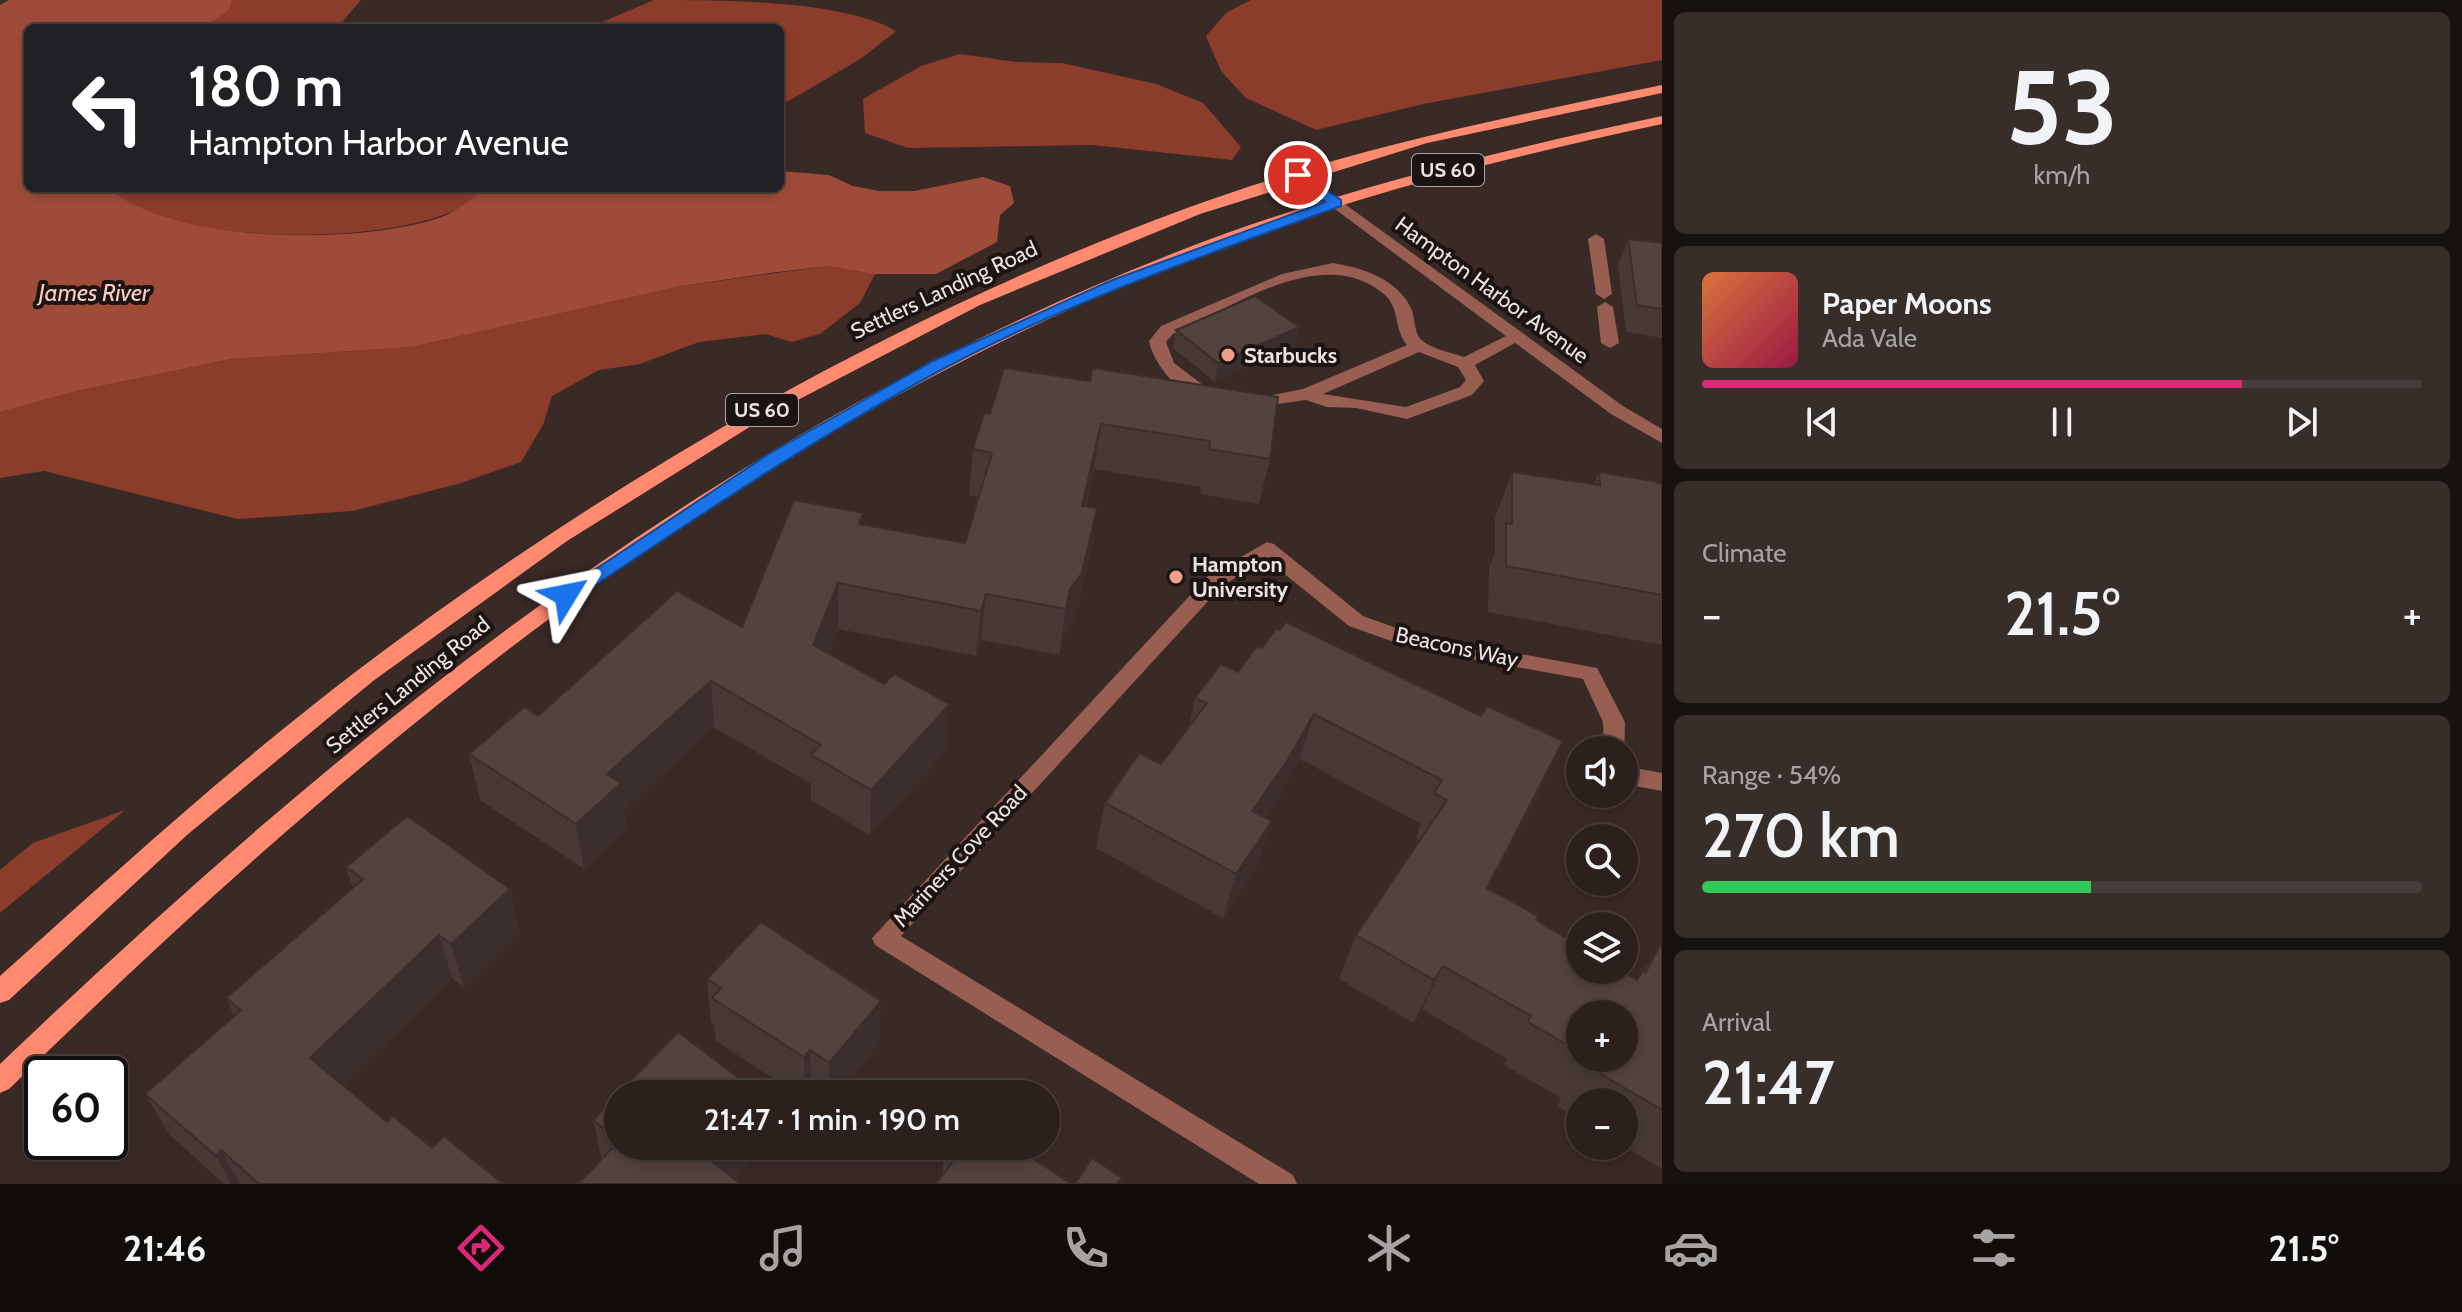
<!DOCTYPE html>
<meta charset="utf-8">
<style>
:root{--surface:#2b201c;--page:#372d29;--text:#f1f3f6;--muted:#a6a3a3;--line:#473e3b;--accent:#db2777}
body{margin:0;font-family:Cabin,sans-serif;background:var(--page);color:var(--text);height:100vh;display:flex;flex-direction:column;font-size:30px;white-space:nowrap}
*{box-sizing:border-box;margin:0}
p{font-size:26px;color:var(--muted)}
.icon{flex:none;width:44px;height:44px;fill:none;stroke:currentColor;stroke-width:2;stroke-linecap:round;stroke-linejoin:round}
.map{position:relative;flex:1;overflow:hidden}
.panel{display:flex;flex-direction:column;gap:12px;padding:12px;background:#18120f;width:800px}
.panel>*{flex:none}
.top-card{position:absolute;left:24px;top:24px;width:760px;height:168px;border-radius:12px;box-shadow:0 4px 12px #0003,0 0 0 2px var(--line);background:#202124;color:#fff;overflow:hidden}
.tools{position:absolute;left:1566px;top:736px;display:grid;gap:16px}
.tools a{display:grid;place-items:center;width:72px;height:72px;border-radius:50%;background:var(--surface);box-shadow:0 4px 12px #0003,0 0 0 2px var(--line);font-size:40px}
.speed{position:absolute;left:24px;top:1056px;display:flex;gap:16px;font-size:40px;font-weight:700;text-align:center}
.speed>*{display:grid;place-content:center;width:104px;height:104px;border-radius:50%;background:var(--surface);box-shadow:0 4px 12px #0003,0 0 0 2px var(--line);line-height:1}
.speed .limit{border:4px solid #111;border-radius:12px;background:#fff;color:#111}
.pin{position:absolute;display:grid;place-items:center;width:68px;height:68px;color:#fff;margin:-34px;border:4px solid #fff;border-radius:50%;box-shadow:0 2px 8px #0007}
.me{position:absolute;width:88px;margin:-44px;rotate:55deg;stroke-linejoin:round;filter:drop-shadow(0 0 6px #0008)}
.turn{display:flex;align-items:center;gap:28px;height:168px;padding:0 32px;font-size:36px}
.turn .icon{width:104px;height:104px;stroke-width:2.5}
.turn b{display:block;font-size:56px;line-height:68px}
.big{font-size:60px;font-weight:600;line-height:1.1}
.panel .card{flex:1;display:flex;flex-direction:column;justify-content:center;gap:12px;min-width:0;padding:0 28px;border-radius:12px;background:var(--page)}
.panel .dial{align-items:center;gap:0}
.dial b{font-size:104px;line-height:1}
.song{display:flex;align-items:center;gap:24px}
.cover{width:96px;height:96px;border-radius:12px;background:linear-gradient(135deg,hsl(20 70% 55%),hsl(340 70% 35%))}
.played{height:8px;border-radius:4px;background:linear-gradient(90deg,var(--accent) 75%,var(--line) 75%)}
.keys{display:flex;justify-content:space-around;direction:ltr}
.heat{display:flex;justify-content:space-between;align-items:center;font-size:44px;direction:ltr}
.charge{height:12px;border-radius:6px;background:linear-gradient(90deg,#34c759 54%,var(--line) 0)}
.trip{position:absolute;left:604px;top:1080px;width:456px;height:80px;border-radius:40px;background:var(--surface);box-shadow:0 4px 12px #0003,0 0 0 2px var(--line);font-weight:600;line-height:80px;text-align:center}
.dock{display:flex;height:128px;justify-content:space-around;align-items:center;background:#110d0b;color:var(--muted)}
.dock .icon{width:56px;height:56px}
.dock .selected{color:var(--accent)}
.dock b{font-size:36px;color:var(--text)}
main{display:flex;flex:1;min-height:0}
.map>svg:first-child{display:block}
</style>
<main>
<div class="map">
<svg width="1662" height="1184" viewBox="0 0 1662 1184">
<rect width="100%" height="100%" fill="#392a26"/>
<g fill="#8c3c2b">
<path d="M232,0h129l-24,28h-135l26,-18z"/>
<path d="M654,0c67,0 189,0 242,31l-34,27 -82,48v-78h-192z"/>
<path d="M1251,0h411v60l-239,44 -107,26 -70,-32 -25,-27 -15,-35 20,-23z"/>
<path d="M960,54l56,8 46,1 94,21 47,19 38,44 -9,13 -139,-15 -185,3 -43,-15 -2,-34 58,-33z"/>
<path d="M108,188h380c-53,62 -296,57 -362,16 -6,-4 -12,-11 -18,-16z"/>
<path d="M827,266l48,8 -15,29 -40,31 -29,8 -25,-8 -67,8 -59,22 -41,6 -47,26 -9,29 -22,37 -63,22 -106,27 -114,8 -194,-48 -44,7v-66l77,-21 154,-32 181,-12 269,-61z"/>
<path d="M125,810l-125,103v-43l33,-27z"/>
</g>
<path fill="#9e4c39" d="M9,0h223l-3,10 -27,18h-174v160h80c66,57 254,57 334,29 17,-6 31,-22 47,-29 9,-4 48,0 60,0 77,0 154,0 231,0v-17l49,4 24,11 26,5h36l68,-14 27,9 4,17 -14,12 -3,27 -61,32h-61l-48,-8 -57,7 -89,13 -269,61 -181,12 -154,32 -77,21v-407z"/>
<g fill="none" stroke-linecap="round" stroke-linejoin="round">
<g fill="#975e51" fill-rule="evenodd">
<path d="M1596,234l8,5 8,55 -8,5 -8,-5 -8,-55z"/>
<path d="M1333,263c30,5 64,16 78,45 4,9 3,21 8,29 7,11 34,16 45,20l48,-24 6,-1 8,5 -51,28 9,16 -12,14 -65,24 -51,-11 -29,-1 -21,-7 -59,8 -3,-4 3,-4 56,-11 104,-44c-13,-15 -7,-36 -22,-50 -61,-53 -152,12 -212,39l-7,8 8,21 38,29 3,4 -3,4c-26,6 -59,-36 -63,-59l12,-15 121,-52zM1419,352l39,15 8,13 -6,7 -54,20 -83,-13z"/>
<path d="M1605,302l8,5 6,36 -9,5 -9,-5 -4,-36z"/>
</g>
<g fill="#975e51" fill-rule="evenodd">
<path d="M1298,170l325,236 39,23v14l-51,-29 -318,-236v-6z"/>
<path d="M1267,542l7,2 89,72 50,18 184,34 28,54 -1,32v-4h-20l-1,-28 -20,-43 -172,-31 -62,-22 -83,-67 -44,27 -321,350 392,239 4,9h-38l-384,-239 -3,-7 336,-362z"/>
<path d="M1624,766l38,7v18l-38,-7z"/>
</g>
<g fill="#ff8a6f" fill-rule="evenodd">
<path d="M1662,85v8l-235,50 -227,71 -220,91 -211,110 -202,126 -194,140 -186,154 -178,165 -9,3v-27c117,-105 233,-211 358,-306 253,-191 532,-353 829,-462 155,-57 315,-90 475,-123z"/>
<path d="M1662,116v8c-157,34 -311,72 -461,130 -473,184 -833,485 -1192,835l-9,4v-29c357,-341 726,-639 1192,-818 153,-58 310,-96 470,-130z"/>
</g>
</g>
<g fill="#473a36" fill-rule="evenodd">
<path d="M1628,239l34,4v95l-36,-6 -8,-67z"/>
<path d="M1299,327l-4,19 -80,36 -42,-34 3,-18z"/>
<path d="M1004,368l266,91 -11,45 -59,-10 1,-7 -107,-18 -8,37 4,48 -15,65 -11,16 -5,20 -78,-15 -5,16 -138,-27 -9,24 118,97 -77,85 -59,-35v-16l-97,-57 -90,83 3,18 -43,41 -104,-69 -11,-46 69,-38 204,-89 121,-102 102,18 14,-46 -10,-2 4,-46 17,-35z"/>
<path d="M1512,472l82,12 5,-12 63,12v161l-174,-33 1,-44 6,-15v-35z"/>
<path d="M1238,672l304,115 -54,102 48,32 101,58 7,-8 16,-26 2,1v223l-38,-23v-44h-44v17l-23,-13 4,-8 -57,-33 3,-6 -85,-50 -8,14 -75,-44 17,-44 64,-94 -4,-3 5,-14 -121,-65 -26,47 -9,12 -7,48 -35,52 -127,-70 9,-45 56,-39 28,-37 6,-29zM1580,1014l44,44h-44z"/>
<path d="M346,867l164,22 10,44 -56,54 -12,-9 -109,107 44,37 45,26 71,36h-279l-54,-49 -25,-41 89,-78 -8,-18 127,-110z"/>
<path d="M707,979l174,22 -2,43 -41,50h-24l-3,-2 -2,2h-12l-81,-53 -2,-17 -3,-2z"/>
<path d="M618,1094v52h146l-29,33 -133,-19 -9,-40z"/>
<path d="M945,1148l126,36 -129,-9z"/>
</g>
<g fill="#3a2f2c">
<path d="M1299,327l-4,19 -80,36 3,-19z"/>
<path d="M1101,424l-7,45 -19,82 7,-45z"/>
<path d="M1097,508l-7,46 -15,65 -11,16 -5,20 7,-46 4,-20z"/>
<path d="M838,583v46l-24,61 -1,-45z"/>
<path d="M986,594l-5,46 -5,16 5,-45z"/>
<path d="M711,681l3,46 -90,83 3,18 -43,41 -8,-45 31,-50z"/>
<path d="M950,704l-3,46 -77,85 1,-45z"/>
<path d="M1314,714l-14,45 -26,47 -35,50 13,-45z"/>
<path d="M1563,741l-21,46 -76,145 21,-44z"/>
<path d="M1272,821l-14,45 -35,52 13,-44z"/>
<path d="M510,889l10,44 -56,54 -13,-43z"/>
<path d="M439,935l13,43 -124,122 -18,-42z"/>
<path d="M1443,966l-21,43 -8,14 20,-43z"/>
<path d="M881,1001l-2,43 -41,50h-9v-31z"/>
<path d="M810,1050l1,42 -2,2h-4l-1,-37z"/>
<path d="M725,1146h39l-33,38 -20,-23z"/>
<path d="M221,1150l19,34h-9l-15,-28z"/>
</g>
<g fill="#53433f" stroke="#3a2f2c" stroke-width="2">
<path d="M1628,239l34,4v66l-25,-4z"/>
<path d="M1255,296l44,31 -81,36 -42,-33z"/>
<path d="M1004,368l86,13 3,-13 185,29 -8,62 -61,-10 1,-8 -109,-17 -19,82 15,2 -15,65 -12,16 -4,20 -80,-15 -5,17 -143,-28 -25,62 71,39 10,-10 56,30 -79,86 -60,-35 10,-10 -110,-64 -104,93 14,9 -45,41 -107,-70 55,-47 14,9 139,-125 65,36 52,-127 69,13 -4,11 106,19 27,-90 -19,-4 11,-36 6,1z"/>
<path d="M1512,472l88,13 -1,-13 54,9 9,3v111l-156,-29v-43l6,1z"/>
<path d="M1286,622l195,94 6,-10 76,35 -76,147 51,28 -2,4 44,26v24h41l16,10 6,-10 3,2 14,-27 2,1v164l-78,-46 2,-6h38v-44h-44v38l-52,-30 3,-6 -88,-50 -9,14 -78,-45 91,-135 -13,-7 8,-13 -128,-66 -27,47 -35,50 20,10 -36,53 -131,-71 34,-50 22,11 46,-61 -12,-5 26,-34 17,8 19,-26 5,2 14,-19 4,1z"/>
<path d="M407,816l103,73 -59,55 -12,-9 -129,123 77,64 6,-6 39,32 12,-12 59,48h-244l-38,-34 -5,6 -71,-62 96,-84 -15,-12 137,-119 -17,-12z"/>
<path d="M761,922l120,79 -52,62 -19,-13 -6,7 -92,-59 9,-10 -14,-9z"/>
<path d="M678,1032l82,62h-142z"/>
<path d="M618,1094v46l-25,-20z"/>
<path d="M618,1142v4h107l-14,15 30,23h-163z"/>
<path d="M947,1146h68l56,38h-135l21,-28 -12,-8z"/>
<path d="M1092,1158l30,20 -4,4 3,2h-46z"/>
</g>
<path fill="#1a73e8" stroke="#114b97" stroke-width="2" d="M1298,171l43,29v6c-135,49 -272,95 -398,163 -129,69 -249,150 -370,231l-7,1 -9,-6 210,-140 166,-94 177,-80 215,-79 -32,-24 -2,-3z"/>
<g fill="#f49e89" stroke="#1b1413" stroke-width="3">
<circle cx="1228" cy="355" r="8"/>
<circle cx="1176" cy="577" r="8"/>
</g>
<g text-anchor="middle" dominant-baseline="central" stroke-width="8" stroke-linejoin="round" paint-order="stroke">
<g fill="#1b1413" stroke="#ada4a2" stroke-width="2">
<rect x="1412" y="154" width="72" height="32" rx="6"/>
<rect x="726" y="394" width="72" height="32" rx="6"/>
</g>
<g font-size="20" font-weight="bold" fill="#ece2df">
<text x="1448" y="170">US 60</text>
<text x="762" y="410">US 60</text>
</g>
<g font-size="22" fill="#ece2df" stroke="#1b1413">
<text transform="translate(944 290) rotate(-25)">Settlers Landing Road</text>
<text transform="translate(1492 290) rotate(36)">Hampton Harbor Avenue</text>
<text transform="translate(1457 647) rotate(12)">Beacons Way</text>
<text transform="translate(408 685) rotate(-39)">Settlers Landing Road</text>
<text transform="translate(960 856) rotate(-47)">Mariners Cove Road</text>
</g>
<g font-size="22" font-weight="bold" fill="#ece2df" stroke="#1b1413" text-anchor="start">
<text x="1244" y="355">Starbucks</text>
<text x="1192" y="564">Hampton<tspan x="1192" dy="25">University</tspan></text>
</g>
<g font-size="24" font-style="italic" fill="#fdccc1" stroke="#1b1413">
<text x="94" y="292">James River</text>
</g>
</g>
</svg>
<div class="tools">
<a><svg class="icon" aria-label="sound" viewBox="0 0 24 24"><path d="M4 9h4l5-4v14l-5-4H4zM17 9q2 3 0 6"/></svg></a>
<a><svg class="icon" aria-label="search" viewBox="0 0 24 24"><circle cx="10" cy="10" r="6"/><path d="M15 15l6 6"/></svg></a>
<a><svg class="icon" aria-label="layers" viewBox="0 0 24 24"><path d="M12 4l9 5-9 5-9-5zM3 14l9 5 9-5"/></svg></a>
<a>+</a>
<a>−</a>
</div>
<div class="speed"><div class="limit">60</div></div>
<div class="pin" style="left:1298px;top:175px;background:#d93025"><svg class="icon" aria-label="arrive" viewBox="0 0 24 24"><path d="M6 21V4h12l-3 4 3 4H6"/></svg></div>
<svg class="me" style="left:566px;top:595px" viewBox="-20 -20 40 40"><path d="M0-17L14 15 0 8-14 15z" fill="#1a73e8" stroke="#fff" stroke-width="4"/></svg>
<div class="trip">21:47 · 1 min · 190 m</div>
<div class="top-card">
<div class="turn"><svg class="icon" aria-label="left" viewBox="0 0 24 24"><path d="M17 20v-9H6M10 6l-5 5 5 5"/></svg><div><b>180 m</b>Hampton Harbor Avenue</div></div>
</div>
</div>
<section class="panel">
<div class="card dial"><b>53</b><p>km/h</p></div>
<div class="card">
<div class="song"><i class="cover"></i><div><b>Paper Moons</b><p>Ada Vale</p></div></div>
<div class="played"></div>
<div class="keys"><svg class="icon" aria-label="previous" viewBox="0 0 24 24"><path d="M18 5L8 12l10 7zM5 5v14"/></svg><svg class="icon" aria-label="pause" viewBox="0 0 24 24"><path d="M8 5v14M16 5v14"/></svg><svg class="icon" aria-label="next" viewBox="0 0 24 24"><path d="M6 5l10 7-10 7zM19 5v14"/></svg></div>
</div>
<div class="card"><p>Climate</p>
<div class="heat"><a>−</a><b class="big">21.5°</b><a>+</a></div>
</div>
<div class="card"><p>Range · 54%</p><b class="big">270 km</b><div class="charge"></div></div>
<div class="card"><p>Arrival</p><b class="big">21:47</b></div>
</section>
</main>
<nav class="dock">
<b>21:46</b>
<svg class="icon selected" aria-label="directions" viewBox="0 0 24 24"><path d="M12 3l9 9-9 9-9-9zM9 14v-3h6M13 9l2 2-2 2"/></svg>
<svg class="icon" aria-label="music" viewBox="0 0 24 24"><path d="M9 18V5l10-2v13"/><circle cx="6" cy="18" r="3"/><circle cx="16" cy="16" r="3"/></svg>
<svg class="icon" aria-label="phone" viewBox="0 0 24 24"><path d="M5 4h4l2 5-3 2q2 4 5 5l2-3 5 2v4C11 20 4 13 5 4z"/></svg>
<svg class="icon" aria-label="climate" viewBox="0 0 24 24"><path d="M12 3v18M4 7l16 10M4 17L20 7"/></svg>
<svg class="icon" aria-label="car" viewBox="0 0 24 24"><path d="M5 17H2v-5l4-1 3-4h7l3 4 3 1v5h-3M9 17h6M6 11h13"/><circle cx="7" cy="17" r="2"/><circle cx="17" cy="17" r="2"/></svg>
<svg class="icon" aria-label="filters" viewBox="0 0 24 24"><path d="M4 7h16M4 17h16"/><circle cx="9" cy="7" r="2"/><circle cx="15" cy="17" r="2"/></svg>
<b>21.5°</b>
</nav>
